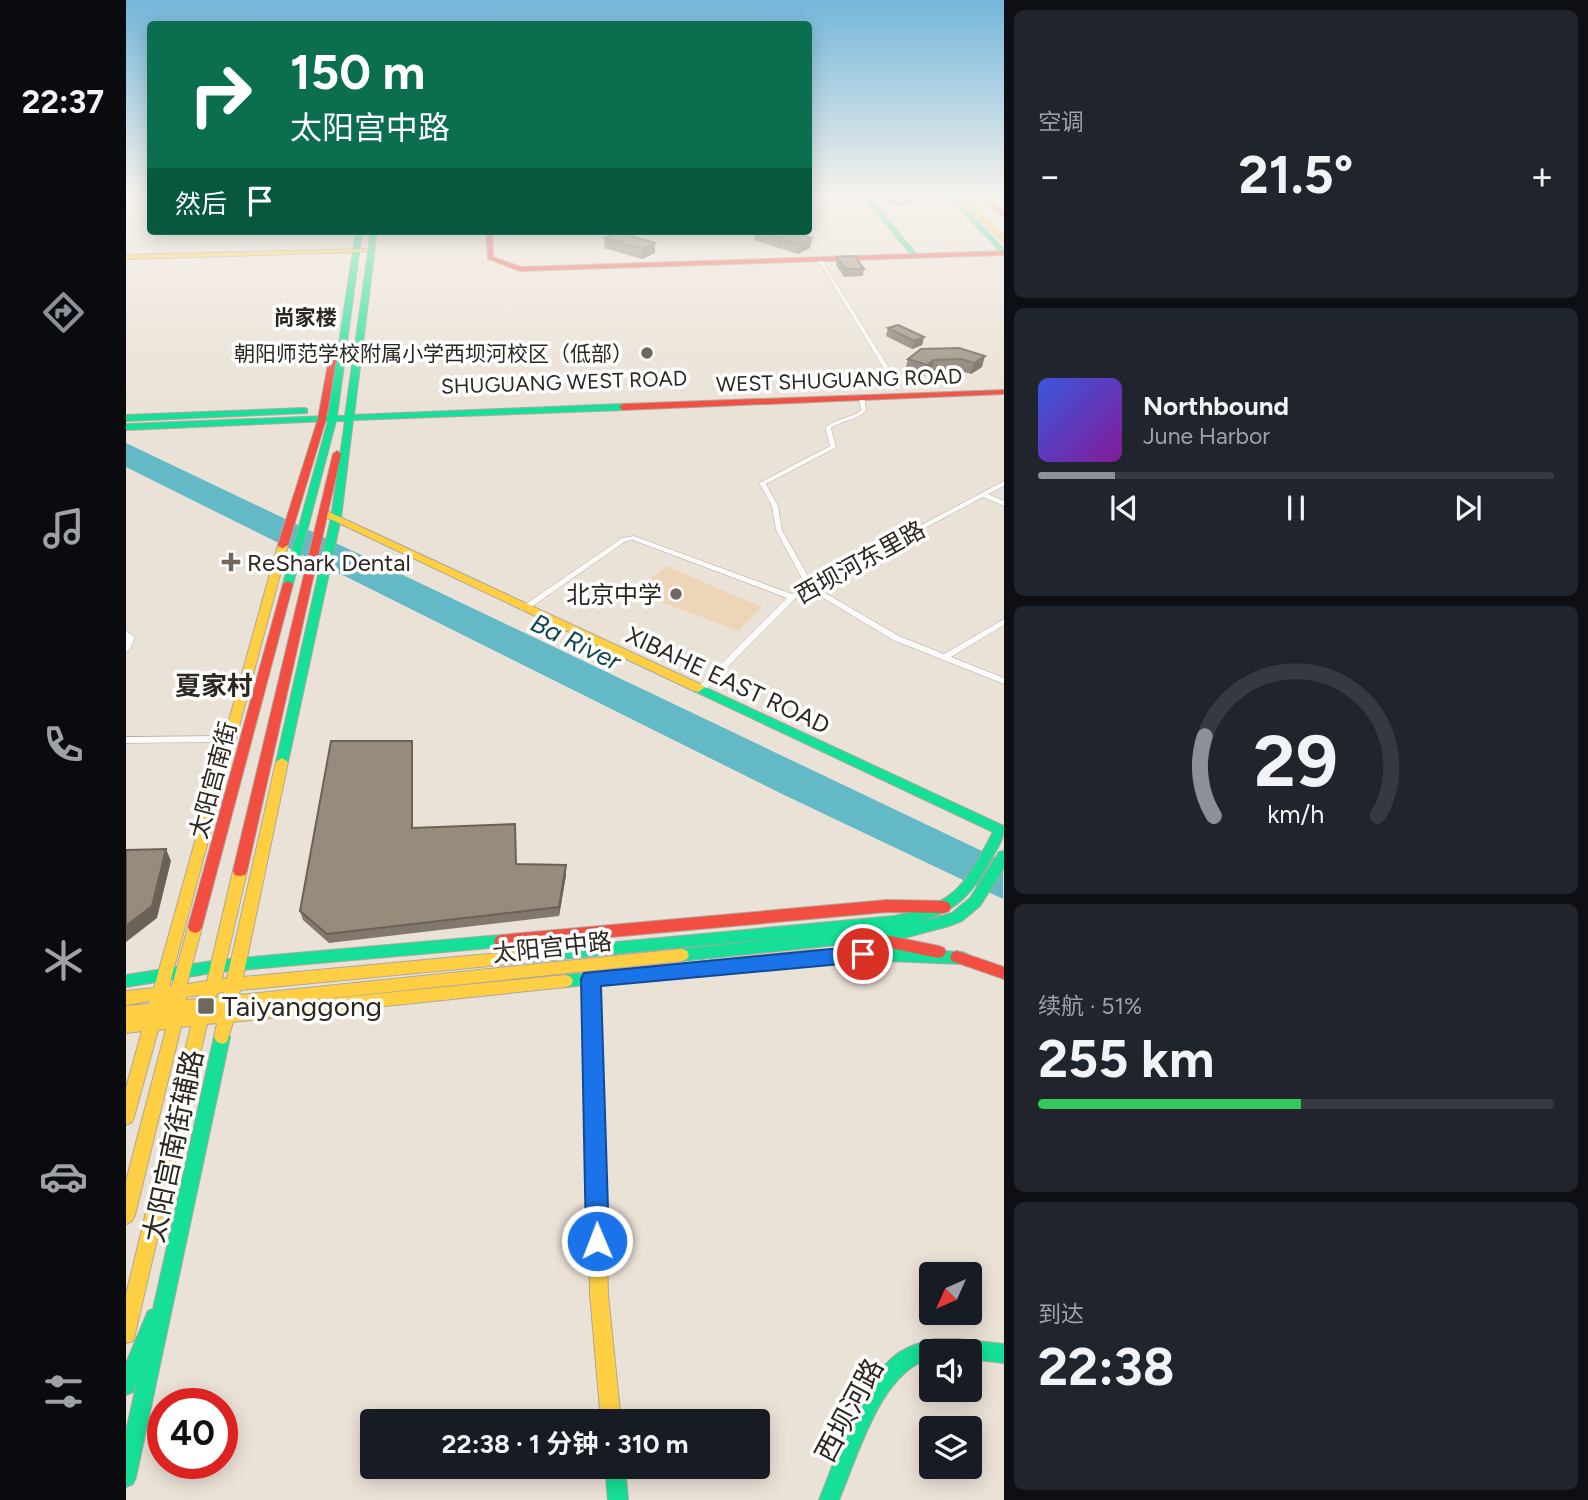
<!DOCTYPE html>
<html lang="zh">
<meta charset="utf-8">
<style>
:root{--surface:#171b24;--page:#20242c;--text:#f1f3f6;--muted:#9ea1a6;--line:#363941;--accent:#8c9099}
body{margin:0;font-family:Figtree,"Noto Sans SC",sans-serif;background:var(--page);color:var(--text);height:100vh;display:flex;flex-direction:column;font-size:26px;white-space:nowrap}
*{box-sizing:border-box;margin:0}
p{font-size:23px;color:var(--muted)}
.icon{flex:none;width:38px;height:38px;fill:none;stroke:currentColor;stroke-width:2;stroke-linecap:round;stroke-linejoin:round}
.map{position:relative;flex:1;overflow:hidden}
.side{display:flex;flex-direction:column;gap:10px;padding:10px;background:#0d0f14;width:584px}
.side>*{flex:none}
.top-card{position:absolute;left:21px;top:21px;width:665px;height:214px;border-radius:7px;box-shadow:0 4px 18px #0003;background:#0b6e4f;color:#fff;overflow:hidden}
.needle{width:46px;rotate:225deg}
.tools{position:absolute;left:793px;top:1262px;display:grid;gap:14px}
.tools a{display:grid;place-items:center;width:63px;height:63px;border-radius:7px;background:var(--surface);box-shadow:0 4px 18px #0003;font-size:35px}
.speed{position:absolute;left:21px;top:1388px;display:flex;gap:14px;font-size:35px;font-weight:700;text-align:center}
.speed>*{display:grid;place-content:center;width:91px;height:91px;border-radius:50%;background:var(--surface);box-shadow:0 4px 18px #0003;line-height:1}
.speed .limit{border:10px solid #d22;background:#fff;color:#111}
.pin{position:absolute;display:grid;place-items:center;width:60px;height:60px;color:#fff;margin:-30px;border:4px solid #fff;border-radius:50%;box-shadow:0 2px 7px #0007}
.me{position:absolute;width:77px;margin:-38px;rotate:359deg;stroke-linejoin:round;filter:drop-shadow(0 0 5px #0008)}
.turn{display:flex;align-items:center;gap:24px;height:147px;padding:0 28px;font-size:32px}
.turn .icon{width:91px;height:91px;stroke-width:2.5}
.turn b{display:block;font-size:49px;line-height:60px}
.then{display:flex;align-items:center;height:66px;padding:0 28px;background:#0003;gap:14px;font-size:26px}
.big{font-size:52px;font-weight:700;line-height:1.1}
.side .card{flex:1;display:flex;flex-direction:column;justify-content:center;gap:10px;min-width:0;padding:0 24px;border-radius:10px;background:var(--page)}
.side .dial{align-items:center;gap:0}
.dial svg{height:182px;overflow:visible;fill:none;stroke:var(--line);stroke-width:7;stroke-linecap:round;text-anchor:middle}
.dial text{fill:var(--text);stroke:none}
.song{display:flex;align-items:center;gap:21px}
.cover{width:84px;height:84px;border-radius:10px;background:linear-gradient(135deg,hsl(230 70% 55%),hsl(290 70% 35%))}
.played{height:7px;border-radius:4px;background:linear-gradient(90deg,var(--accent) 15%,var(--line) 15%)}
.keys{display:flex;justify-content:space-around;direction:ltr}
.heat{display:flex;justify-content:space-between;align-items:center;font-size:38px;direction:ltr}
.charge{height:10px;border-radius:5px;background:linear-gradient(90deg,#34c759 51%,var(--line) 0)}
.trip{position:absolute;left:234px;top:1409px;width:410px;height:70px;border-radius:7px;background:var(--surface);box-shadow:0 4px 18px #0003;font-weight:700;line-height:70px;text-align:center}
main{display:flex;flex:1;min-height:0}
.tab-bar{display:flex;flex-direction:column;width:126px;justify-content:space-around;align-items:center;background:#090b0e;color:var(--muted)}
.tab-bar .icon{width:49px;height:49px}
.tab-bar .on{color:var(--accent)}
.tab-bar b{font-size:32px;color:var(--text)}
.map>svg:first-child{display:block}
</style>
<main>
<nav class="tab-bar">
<b>22:37</b>
<svg class="icon on" aria-label="directions" viewBox="0 0 24 24"><path d="M12 3l9 9-9 9-9-9zM9 14v-3h6M13 9l2 2-2 2"/></svg>
<svg class="icon" aria-label="music" viewBox="0 0 24 24"><path d="M9 18V5l10-2v13"/><circle cx="6" cy="18" r="3"/><circle cx="16" cy="16" r="3"/></svg>
<svg class="icon" aria-label="phone" viewBox="0 0 24 24"><path d="M5 4h4l2 5-3 2q2 4 5 5l2-3 5 2v4C11 20 4 13 5 4z"/></svg>
<svg class="icon" aria-label="climate" viewBox="0 0 24 24"><path d="M12 3v18M4 7l16 10M4 17L20 7"/></svg>
<svg class="icon" aria-label="car" viewBox="0 0 24 24"><path d="M5 17H2v-5l4-1 3-4h7l3 4 3 1v5h-3M9 17h6M6 11h13"/><circle cx="7" cy="17" r="2"/><circle cx="17" cy="17" r="2"/></svg>
<svg class="icon" aria-label="filters" viewBox="0 0 24 24"><path d="M4 7h16M4 17h16"/><circle cx="9" cy="7" r="2"/><circle cx="15" cy="17" r="2"/></svg>
</nav>
<div class="map">
<svg width="878" height="1500" viewBox="0 0 878 1500">
<rect width="100%" height="100%" fill="#ebe2d7"/>
<path fill="#eed5b7" d="M540,566l96,41 -24,24 -103,-39z"/>
<path fill="#64b9c6" d="M0,443l877,418v38l-223,-106 -654,-326z"/>
<g fill="none" stroke-linecap="round" stroke-linejoin="round">
<defs>
<g id="street">
<path d="M692,259l4,1 80,129 -1,1 -5,-1 -78,-129z"/>
<path d="M736,397l3,2 1,12c-10,10 -24,9 -35,17l5,19 -1,1 -69,36 12,22 4,24 30,53 192,-102v5l-16,8 16,7v5l-21,-9 -168,90 84,49 45,18 60,-35v6l-53,32 53,21v6l-111,-44 -83,-50 -15,9 -92,93h-6l-1,-2 1,-2 90,-90 -154,-58 -7,1 -99,69h-6l-1,-2 102,-70 12,-2 158,58 14,-8 -30,-56 -4,-24 -13,-23 71,-37 -5,-18c10,-10 25,-9 36,-18l-2,-11z"/>
<path d="M0,631l9,6 -5,12 -4,3z"/>
<path d="M105,736l4,3 -4,3 -105,1v-6z"/>
</g>
<g id="fast">
<path d="M728,195l16,3 47,57v2h-4l-47,-57z"/>
<path d="M820,195h6l52,54v6z"/>
<path d="M230,231h6l-25,185h8l26,-185h6l-23,184 269,-11 4,3 -4,3 -270,10 -12,98 -53,244 -6,4 -6,-4 55,-244 14,-97h-9l-43,163 -5,3 -5,-3 45,-163 -202,9v-6l202,-8z"/>
<path d="M178,408l3,1v4l-181,8v-6z"/>
<path d="M572,684l306,142c0,14 -7,23 -14,35 -19,36 -34,49 -73,62l35,-10 18,-15 29,-46 5,-1v17l-24,38 -18,15 -13,5 -45,12 -222,23 -5,-2 -2,-4 2,-4 5,-2 131,-14 -282,27 -5,-2 -2,-4 2,-4 5,-2 363,-34c63,-13 70,-30 99,-84l-299,-141 -2,-3z"/>
<path d="M375,935l5,2 2,4 -2,4 -5,2 -283,25 -92,15v-12l92,-15z"/>
<path d="M737,948l99,4 5,2 2,4 -2,4 -5,2 -99,-4 -50,2 -247,25 -5,-2 -2,-4 2,-4 5,-2 247,-25z"/>
<path d="M96,1030l5,2 3,5 -94,440 -3,7 -7,3v-56l11,-49 -4,10 -7,3v-32l22,-52 5,-2 61,-272 3,-5z"/>
<path d="M808,1339h24l46,5v19l-34,-4v-8h-39v8c-50,10 -74,100 -92,141h-20c18,-44 37,-107 71,-140 12,-12 28,-17 44,-21z"/>
<path d="M479,1466h20l3,34h-20z"/>
</g>
<g id="slow">
<path d="M831,195h6l41,42v6z"/>
<path d="M848,196h4l22,14 -5,1 -21,-13z"/>
<path d="M239,249l1,1 -3,2 -237,7v-4z"/>
<path d="M203,512l373,173 2,3 -6,4 -4,-1 -368,-174 -2,-2z"/>
<path d="M157,542l5,3 -119,441h3l16,-59 2,-4 5,-2 5,2 2,4 -15,57 20,-3 26,-110 2,-4 5,-1 5,1 2,4 -25,108 5,-1 49,-216 6,-4 6,4 -45,215 288,-27 5,2 2,4 -2,4 -5,2 -291,28 -1,5 443,-46 5,2 2,4 -2,4 -5,2 -446,47 330,-33 5,2 2,4 -2,4 -5,2 -333,35 -6,20 -5,2 -5,-2 -3,-5 3,-14 -10,1 -72,310 -2,7 -7,2v-48l65,-269 -10,1 -46,188 -3,6 -6,3v-43l40,-152 -8,1 -24,87 -2,5 -6,3v-37l16,-57 -16,2v-27l23,-2 1,-3 -24,4v-14l28,-3 124,-443zM98,992l-1,4 -8,1 3,-4zM75,995l-3,4 -12,1v-3z"/>
<path d="M465,973l5,2 2,4 10,315 13,127h-20l-11,-127 -6,-315 2,-4z"/>
</g>
<g id="jam">
<path d="M854,195h6l18,17v6z"/>
<path d="M360,231h6l1,26 28,10 482,-16 1,4 -484,16 -32,-12z"/>
<path d="M204,353l7,2 -11,64 -38,126 -5,3 -4,-1 -1,-2 40,-126z"/>
<path d="M878,390v4l-381,16 -4,-3 4,-3z"/>
<path d="M211,451l4,3 -94,417 -2,4 -5,1 -5,-1 -2,-4 100,-417z"/>
<path d="M162,581l5,3 -91,343 -2,4 -5,2 -5,-2 -2,-4 95,-343z"/>
<path d="M761,900l57,1 5,2 2,4 -2,4 -5,2 -57,-1 -386,35 -5,-2 -2,-4 2,-4 5,-2z"/>
<path d="M749,933l64,13 5,2 2,4 -2,4 -5,2 -64,-13 -5,-2 -2,-4 2,-4z"/>
<path d="M831,951l47,16v12l-52,-18 -2,-4 2,-4z"/>
</g>
</defs>
<use href="#street" stroke="#aea79e" stroke-width="1"/>
<use href="#fast" stroke="#aea79e" stroke-width="2"/>
<use href="#slow" stroke="#aea79e" stroke-width="2"/>
<use href="#jam" stroke="#aea79e" stroke-width="2"/>
<use href="#street" fill="#fcfbf9" fill-rule="evenodd"/>
<use href="#fast" fill="#16e098" fill-rule="evenodd"/>
<use href="#slow" fill="#ffcf43" fill-rule="evenodd"/>
<use href="#jam" fill="#f24e42" fill-rule="evenodd"/>
</g>
<g fill="#82786b">
<path d="M759,195h37l-1,2 -20,9 -15,-5v-2h-2z"/>
<path d="M629,231h33l24,7 -2,10 -12,6 -44,-14z"/>
<path d="M479,238l50,5v10l-13,6 -38,-11z"/>
<path d="M711,257l27,12 -1,7 -19,1 -8,-12z"/>
<path d="M762,328l36,9 -2,8 -10,4 -26,-13z"/>
<path d="M833,348l23,19 -11,7 -13,-4 -27,1 -7,5 -19,-6 3,-11z"/>
<path d="M286,741l1,10v77l103,36 50,11 -7,41 -230,27 -26,-23 -3,-9z"/>
</g>
<g fill="#6a6257">
<path d="M785,195h11l-1,2 -20,9 1,-7z"/>
<path d="M686,238l-2,10 -12,6 2,-10z"/>
<path d="M529,243v10l-13,6 1,-10z"/>
<path d="M798,337l-2,8 -10,4 2,-8z"/>
<path d="M859,356l-3,11 -11,7 3,-11z"/>
<path d="M808,360l-3,11 -7,5 3,-11z"/>
<path d="M286,741l1,10v86l-1,-9z"/>
<path d="M40,849l5,12 -14,57 -31,24v-16z"/>
<path d="M440,865v10l-7,41v-9z"/>
</g>
<g fill="#978c7c" stroke="#6a6257" stroke-width="2">
<path d="M763,195h22l-9,4z"/>
<path d="M631,231h31l24,7 -12,6z"/>
<path d="M491,232l38,11 -12,6 -38,-11z"/>
<path d="M729,256l9,13h-19l-8,-12z"/>
<path d="M772,325l26,12 -10,4 -26,-13z"/>
<path d="M833,348l26,8 -11,7 -13,-4 -27,1 -7,5 -19,-6 13,-10z"/>
<path d="M205,741h81v87l103,-4 1,40 50,1 -7,42 -232,27 -27,-23z"/>
<path d="M40,849l-14,57 -26,20v-76z"/>
</g>
<linearGradient id="sky" x2="0" y2="1"><stop stop-color="#73b6da"/><stop offset="0.48" stop-color="#f6f2ed"/><stop offset="1" stop-color="#f6f2ed" stop-opacity="0"/></linearGradient>
<rect width="878" height="405" fill="url(#sky)"/>
<path fill="#1a73e8" stroke="#114b97" stroke-width="2" d="M737,946l7,2 3,6 -3,5 -7,3 -262,24 8,255 -4,8 -8,4 -8,-4 -3,-8 -5,-262 3,-6z"/>
<g fill="#706860" stroke="#fff" stroke-width="2.5">
<circle cx="521" cy="353" r="7"/>
<path d="M101.5 551.5h7v7h7v7h-7v7h-7v-7h-7v-7h7z"/>
<circle cx="550" cy="594" r="7"/>
<rect x="71" y="997" width="18" height="18" rx="3.5"/>
</g>
<g text-anchor="middle" dominant-baseline="central" stroke-width="7" stroke-linejoin="round" paint-order="stroke">
<g font-size="21" font-weight="bold" fill="#2d2720" stroke="#fff">
<text x="179" y="317">尚家楼</text>
</g>
<g font-size="21" fill="#2d2720" stroke="#fff" text-anchor="end">
<text x="507" y="353">朝阳师范学校附属小学西坝河校区（低部）</text>
</g>
<g font-size="21" fill="#2d2720" stroke="#fff">
<text transform="translate(713 380) rotate(-2)">WEST SHUGUANG ROAD</text>
<text transform="translate(438 382) rotate(-2)">SHUGUANG WEST ROAD</text>
</g>
<g font-size="24" fill="#2d2720" stroke="#fff" text-anchor="start">
<text x="121" y="562">ReShark Dental</text>
<text x="536" y="594" text-anchor="end">北京中学</text>
</g>
<g font-size="24" fill="#2d2720" stroke="#fff">
<text transform="translate(734 562) rotate(-29)">西坝河东里路</text>
<text transform="translate(602 680) rotate(25)">XIBAHE EAST ROAD</text>
<text transform="translate(87 780) rotate(-75)">太阳宫南街</text>
<text transform="translate(426 947) rotate(-6)">太阳宫中路</text>
</g>
<g font-size="26" font-style="italic" fill="#134751" stroke="#fff">
<text transform="translate(450 642) rotate(26)">Ba River</text>
</g>
<g font-size="26" font-weight="bold" fill="#2d2720" stroke="#fff">
<text x="88" y="686">夏家村</text>
</g>
<g font-size="28" fill="#2d2720" stroke="#fff" text-anchor="start">
<text x="96" y="1006">Taiyanggong</text>
</g>
<g font-size="28" fill="#2d2720" stroke="#fff">
<text transform="translate(47 1146) rotate(-78)">太阳宫南街辅路</text>
<text transform="translate(723 1410) rotate(-62)">西坝河路</text>
</g>
</g>
</svg>
<div class="tools">
<a><svg class="needle" viewBox="-14 -14 28 28"><path d="M0-13l5 13h-10z" fill="#e53935"/><path d="M0 13l5-13h-10z" fill="#9ea1a6"/></svg></a>
<a><svg class="icon" aria-label="sound" viewBox="0 0 24 24"><path d="M4 9h4l5-4v14l-5-4H4zM17 9q2 3 0 6"/></svg></a>
<a><svg class="icon" aria-label="layers" viewBox="0 0 24 24"><path d="M12 4l9 5-9 5-9-5zM3 14l9 5 9-5"/></svg></a>
</div>
<div class="speed"><div class="limit">40</div></div>
<div class="pin" style="left:737px;top:954px;background:#d93025"><svg class="icon" aria-label="arrive" viewBox="0 0 24 24"><path d="M6 21V4h12l-3 4 3 4H6"/></svg></div>
<svg class="me" style="left:471px;top:1241px" viewBox="-20 -20 40 40"><circle r="17" fill="#1a73e8" stroke="#fff" stroke-width="3"/><path d="M0-11L8 9 0 5-8 9z" fill="#fff"/></svg>
<div class="trip">22:38 · 1 分钟 · 310 m</div>
<div class="top-card">
<div class="turn"><svg class="icon" aria-label="right" viewBox="0 0 24 24"><path d="M7 20v-9h11M14 6l5 5-5 5"/></svg><div><b>150 m</b>太阳宫中路</div></div>
<div class="then">然后<svg class="icon" aria-label="arrive" viewBox="0 0 24 24"><path d="M6 21V4h12l-3 4 3 4H6"/></svg></div>
</div>
</div>
<section class="side">
<div class="card"><p>空调</p>
<div class="heat"><a>−</a><b class="big">21.5°</b><a>+</a></div>
</div>
<div class="card">
<div class="song"><i class="cover"></i><div><b>Northbound</b><p>June Harbor</p></div></div>
<div class="played"></div>
<div class="keys"><svg class="icon" aria-label="previous" viewBox="0 0 24 24"><path d="M18 5L8 12l10 7zM5 5v14"/></svg><svg class="icon" aria-label="pause" viewBox="0 0 24 24"><path d="M8 5v14M16 5v14"/></svg><svg class="icon" aria-label="next" viewBox="0 0 24 24"><path d="M6 5l10 7-10 7zM19 5v14"/></svg></div>
</div>
<div class="card dial"><svg viewBox="0 0 100 80">
<path d="M14 69A42 42 0 1 1 86 69"/>
<path d="M14 69A42 42 0 0 1 10 34" stroke="#8c9099"/>
<text x="50" y="56" font-size="32" font-weight="700">29</text>
<text x="50" y="72" font-size="11">km/h</text>
</svg></div>
<div class="card"><p>续航 · 51%</p><b class="big">255 km</b><div class="charge"></div></div>
<div class="card"><p>到达</p><b class="big">22:38</b></div>
</section>
</main>
